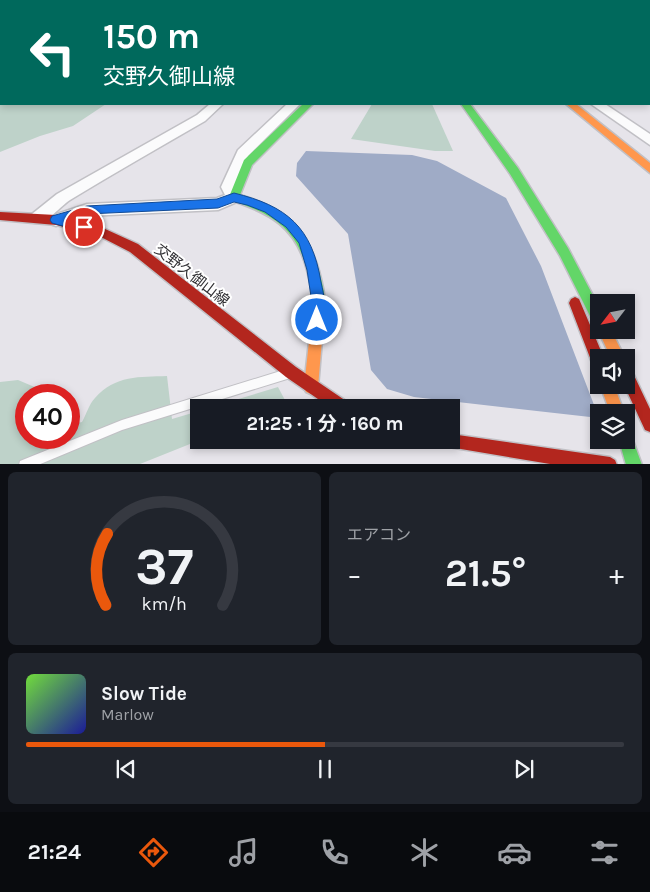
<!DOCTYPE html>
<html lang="ja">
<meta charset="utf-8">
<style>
:root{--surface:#171b24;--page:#20242c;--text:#f1f3f6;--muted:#9ea1a6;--line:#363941;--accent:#ea580c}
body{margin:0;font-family:Karla,"Noto Sans JP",sans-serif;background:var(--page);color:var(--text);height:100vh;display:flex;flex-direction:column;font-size:19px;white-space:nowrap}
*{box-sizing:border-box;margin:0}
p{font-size:16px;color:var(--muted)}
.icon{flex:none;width:28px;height:28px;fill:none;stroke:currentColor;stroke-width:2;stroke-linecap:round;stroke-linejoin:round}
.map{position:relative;height:464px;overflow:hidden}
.side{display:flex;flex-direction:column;gap:8px;padding:8px;background:#0d0f14;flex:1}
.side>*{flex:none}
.top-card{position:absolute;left:0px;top:0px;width:650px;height:105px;box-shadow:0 2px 8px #0003;background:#00695c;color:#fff;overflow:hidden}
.needle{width:32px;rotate:238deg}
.controls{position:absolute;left:590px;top:294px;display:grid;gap:10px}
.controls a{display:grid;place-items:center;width:45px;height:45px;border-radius:0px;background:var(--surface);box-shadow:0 2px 8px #0003;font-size:25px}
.speed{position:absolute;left:15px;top:384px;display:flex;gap:10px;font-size:25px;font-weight:700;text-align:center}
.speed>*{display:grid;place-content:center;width:65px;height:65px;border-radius:50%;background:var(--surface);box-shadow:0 2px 8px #0003;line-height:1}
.speed .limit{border:8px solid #d22;background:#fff;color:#111}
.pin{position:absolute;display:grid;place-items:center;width:42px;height:42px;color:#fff;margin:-21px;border:2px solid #fff;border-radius:50%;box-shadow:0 1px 5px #0007}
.me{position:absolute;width:55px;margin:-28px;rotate:0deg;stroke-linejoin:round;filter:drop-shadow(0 0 4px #0008)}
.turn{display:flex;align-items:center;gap:18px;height:105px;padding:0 20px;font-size:22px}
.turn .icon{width:65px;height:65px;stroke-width:2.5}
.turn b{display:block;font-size:35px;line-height:42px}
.big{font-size:38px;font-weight:700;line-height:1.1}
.side .card{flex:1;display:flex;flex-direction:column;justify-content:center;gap:8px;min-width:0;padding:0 18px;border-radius:8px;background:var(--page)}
.side .dial{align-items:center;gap:0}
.dial svg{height:130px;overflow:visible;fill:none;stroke:var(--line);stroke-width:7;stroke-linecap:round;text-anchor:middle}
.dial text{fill:var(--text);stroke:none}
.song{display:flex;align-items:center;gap:15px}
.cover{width:60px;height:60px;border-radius:8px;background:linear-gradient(135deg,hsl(100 70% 55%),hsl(240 70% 35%))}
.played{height:5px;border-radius:2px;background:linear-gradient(90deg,var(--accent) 50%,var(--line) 50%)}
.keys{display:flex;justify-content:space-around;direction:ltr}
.heat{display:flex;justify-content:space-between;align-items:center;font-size:28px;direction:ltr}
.side .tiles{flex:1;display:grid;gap:8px;grid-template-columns:1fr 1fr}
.card:last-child{grid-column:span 2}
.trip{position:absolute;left:190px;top:399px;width:270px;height:50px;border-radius:0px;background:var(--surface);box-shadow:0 2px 8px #0003;font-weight:700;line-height:50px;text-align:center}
.tabs{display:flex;height:80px;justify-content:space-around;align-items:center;background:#090b0e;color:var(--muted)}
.tabs .icon{width:35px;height:35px}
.tabs .active{color:var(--accent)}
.tabs b{font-size:22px;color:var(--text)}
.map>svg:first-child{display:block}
</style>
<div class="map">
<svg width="650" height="465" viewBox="0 0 650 465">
<rect width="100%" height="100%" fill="#e6e4ea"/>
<g fill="#bed2c9">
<path d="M0,0h275l-274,1v103h105l-33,22 -33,10 -40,16z"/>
<path d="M496,0h154v94l-1,-93z"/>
<path d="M372,104h60l21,47h-18l-84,-12z"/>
<path d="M167,376l5,43 27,-8 1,29 -60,24h-140v-82l18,-2 19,8 2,7h-13v43h43v-13l13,-3c4,-7 7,-18 13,-24 20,-23 45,-21 72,-22z"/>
<path d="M278,387l9,17 -8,3h-67z"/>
</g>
<path fill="#9fabc6" d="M306,151l106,4 25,6 69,37 35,68 58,152 -185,-21 -27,-8 -16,-19 -23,-136 -52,-58 1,-13z"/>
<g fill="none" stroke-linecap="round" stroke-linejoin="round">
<path stroke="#c2c0c6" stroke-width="11" stroke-dasharray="11 5.5" stroke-linecap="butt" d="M394,1l3,-1"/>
<path stroke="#c2c0c6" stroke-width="14" stroke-dasharray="14 8" stroke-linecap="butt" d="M408,1l2,-1"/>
<defs>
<path id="lane" d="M287,369l3,2 2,3 -2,3 -3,2 -165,51 -84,35h-19l1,-4 102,-41z"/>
<g id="street">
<path d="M309,0h11l1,1h-11z"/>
<path d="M329,0h10l1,1h-10z"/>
<path d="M466,0h11l1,1h-11z"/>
<path d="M210,104h13l-18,17c-45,26 -91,52 -135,79 -11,7 -25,27 -38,22l-2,-4 2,-4 25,-20 140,-79z"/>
<path d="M287,104h13l-52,52 -13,31 6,10 -2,4 -21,9 -131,6 -31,10 -5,-2 -2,-4 2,-4 36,-12 130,-6 8,-3 -4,-8 17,-37z"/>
<path d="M591,104h14l45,30v11z"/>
</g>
<g id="fast">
<path d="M378,0h8l1,1h-8z"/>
<path d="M303,104h10l-61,61 -12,30c44,13 66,31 79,76 3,11 6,22 6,34l-2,4 -4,2 -4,-2 -2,-4c-1,-12 -3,-24 -6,-35 -11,-43 -37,-57 -77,-70l-1,-3 15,-37z"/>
<path d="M461,104h9l48,64 50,80 31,59v19l-5,-2 -34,-68 -50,-82z"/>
<path d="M626,433l5,2 11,30h-16l-7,-25h7z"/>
</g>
<g id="slow">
<path d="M566,104h10l74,59v10z"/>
<path d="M319,299l4,2 2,4 -7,82 -2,5 -5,2 -5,-2 -2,-5 9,-82 2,-4z"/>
<path d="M599,327v3h12l14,28h-14l-13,-28z"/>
<path d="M600,385h14l10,27h-14z"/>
</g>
<g id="jam">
<path d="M435,0h9l1,1h-9z"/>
<path d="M0,212l56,3 47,13 35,16 158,123 53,36 2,5h-20l-45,-31 -156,-125 -33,-17 -41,-10 -56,-5z"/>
<path d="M575,297l4,2 25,59h-5v12l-5,-2 -25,-65 2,-4z"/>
<path d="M626,367l5,2 19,40v23l-5,-2 -21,-45h2z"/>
<path d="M451,434l159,23 5,3 2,5h-61l-119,-20 -2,-5h16z"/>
</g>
</defs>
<use href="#lane" stroke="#c1c0c5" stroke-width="2"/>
<use href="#street" stroke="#c1c0c5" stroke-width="3"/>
<use href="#fast" stroke="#c1c0c5" stroke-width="3"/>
<use href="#slow" stroke="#c1c0c5" stroke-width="3"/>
<use href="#jam" stroke="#c1c0c5" stroke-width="3"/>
<use href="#lane" fill="#fbfbfc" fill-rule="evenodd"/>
<use href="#street" fill="#fbfbfc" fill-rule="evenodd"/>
<use href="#fast" fill="#63d668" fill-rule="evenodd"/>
<use href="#slow" fill="#ff974d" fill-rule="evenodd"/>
<use href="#jam" fill="#b3261e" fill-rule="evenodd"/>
</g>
<path fill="#1a73e8" stroke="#114b97" d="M234,193c53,13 78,34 87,89 3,14 7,29 1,42l-5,2 -4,-2 -2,-4 1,-17 -5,-33 -8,-27 -13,-16 -21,-15 -18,-7 -13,-3 -16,6 -131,6 -15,5 16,5 2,3 -6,5 -32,-9 -2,-3 2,-4 35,-10 130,-7z"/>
<g text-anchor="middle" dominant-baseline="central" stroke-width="4" stroke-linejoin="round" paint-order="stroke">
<g font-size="15" fill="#313034" stroke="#fff">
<text transform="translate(192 275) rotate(38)">交野久御山線</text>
</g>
</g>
</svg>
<div class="controls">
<a><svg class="needle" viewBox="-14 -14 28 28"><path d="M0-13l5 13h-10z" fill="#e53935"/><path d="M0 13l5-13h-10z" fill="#9ea1a6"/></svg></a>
<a><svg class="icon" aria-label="sound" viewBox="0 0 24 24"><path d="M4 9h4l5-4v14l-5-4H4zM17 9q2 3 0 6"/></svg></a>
<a><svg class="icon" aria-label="layers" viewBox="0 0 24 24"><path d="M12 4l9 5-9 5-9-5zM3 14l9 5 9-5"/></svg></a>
</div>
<div class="speed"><div class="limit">40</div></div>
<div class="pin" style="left:84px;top:227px;background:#d93025"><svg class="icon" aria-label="arrive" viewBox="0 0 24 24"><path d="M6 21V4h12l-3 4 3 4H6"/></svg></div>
<svg class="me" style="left:317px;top:320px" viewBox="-20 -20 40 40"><circle r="17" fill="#1a73e8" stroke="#fff" stroke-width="3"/><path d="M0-11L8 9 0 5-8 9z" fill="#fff"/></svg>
<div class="trip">21:25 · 1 分 · 160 m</div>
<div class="top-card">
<div class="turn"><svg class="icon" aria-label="left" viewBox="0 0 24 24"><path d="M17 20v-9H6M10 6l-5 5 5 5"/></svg><div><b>150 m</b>交野久御山線</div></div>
</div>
</div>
<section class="side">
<div class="tiles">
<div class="card dial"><svg viewBox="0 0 100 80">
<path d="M14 69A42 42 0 1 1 86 69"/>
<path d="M14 69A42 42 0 0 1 15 25" stroke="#ea580c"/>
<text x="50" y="56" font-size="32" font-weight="700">37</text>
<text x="50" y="72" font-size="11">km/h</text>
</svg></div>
<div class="card"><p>エアコン</p>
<div class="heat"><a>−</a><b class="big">21.5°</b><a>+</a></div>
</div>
<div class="card">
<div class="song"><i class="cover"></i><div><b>Slow Tide</b><p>Marlow</p></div></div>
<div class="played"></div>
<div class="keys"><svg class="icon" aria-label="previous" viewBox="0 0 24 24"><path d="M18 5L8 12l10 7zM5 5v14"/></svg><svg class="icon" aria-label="pause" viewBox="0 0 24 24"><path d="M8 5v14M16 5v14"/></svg><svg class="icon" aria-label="next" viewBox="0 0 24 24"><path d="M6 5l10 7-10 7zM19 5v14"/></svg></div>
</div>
</div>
</section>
<nav class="tabs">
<b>21:24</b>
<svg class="icon active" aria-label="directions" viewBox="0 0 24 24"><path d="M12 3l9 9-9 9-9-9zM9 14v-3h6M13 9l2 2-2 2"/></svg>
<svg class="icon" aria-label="music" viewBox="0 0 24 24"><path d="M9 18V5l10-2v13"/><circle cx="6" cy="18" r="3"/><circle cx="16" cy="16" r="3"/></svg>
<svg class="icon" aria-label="phone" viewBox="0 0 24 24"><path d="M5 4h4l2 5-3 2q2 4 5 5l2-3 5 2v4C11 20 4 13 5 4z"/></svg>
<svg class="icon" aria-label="climate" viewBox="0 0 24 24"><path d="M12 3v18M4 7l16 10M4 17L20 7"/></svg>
<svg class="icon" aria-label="car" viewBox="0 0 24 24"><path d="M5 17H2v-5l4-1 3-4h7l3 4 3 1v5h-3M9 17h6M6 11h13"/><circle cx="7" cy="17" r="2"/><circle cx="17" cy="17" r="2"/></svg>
<svg class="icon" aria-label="filters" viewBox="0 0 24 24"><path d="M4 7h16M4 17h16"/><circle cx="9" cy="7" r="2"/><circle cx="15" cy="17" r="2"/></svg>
</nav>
